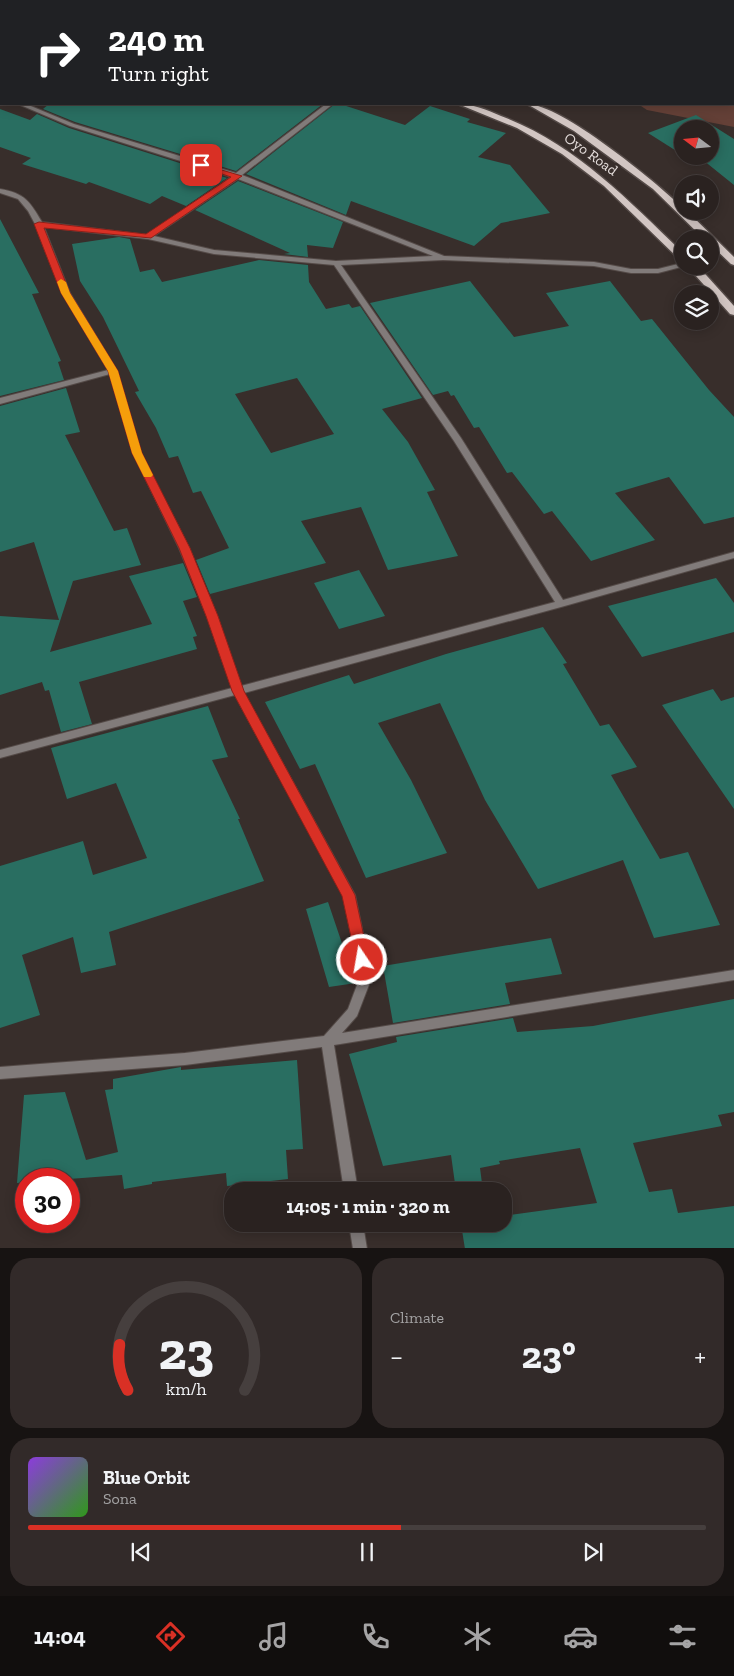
<!DOCTYPE html>
<meta charset="utf-8">
<style>
:root{--surface:#2a2220;--page:#322a29;--text:#f1f3f6;--muted:#a5a4a5;--line:#463f3e;--accent:#d93025}
body{margin:0;font-family:"Zilla Slab",serif;background:var(--page);color:var(--text);height:100vh;display:flex;flex-direction:column;font-size:19px;white-space:nowrap}
*{box-sizing:border-box;margin:0}
p{font-size:16px;color:var(--muted)}
.icon{flex:none;width:28px;height:28px;fill:none;stroke:currentColor;stroke-width:2;stroke-linecap:round;stroke-linejoin:round}
.map{position:relative;height:1248px;overflow:hidden}
.details{display:flex;flex-direction:column;gap:10px;padding:10px;background:#171312;flex:1}
.details>*{flex:none}
.guide{position:absolute;left:0px;top:0px;width:735px;height:105px;box-shadow:0 2px 12px #0003,0 0 0 1px var(--line);background:#202124;color:#fff;overflow:hidden}
.needle{width:32px;rotate:286deg}
.fabs{position:absolute;left:674px;top:120px;display:grid;gap:10px}
.fabs a{display:grid;place-items:center;width:45px;height:45px;border-radius:50%;background:var(--surface);box-shadow:0 2px 12px #0003,0 0 0 1px var(--line);font-size:25px}
.speed{position:absolute;left:15px;top:1168px;display:flex;gap:10px;font-size:25px;font-weight:700;text-align:center}
.speed>*{display:grid;place-content:center;width:65px;height:65px;border-radius:50%;background:var(--surface);box-shadow:0 2px 12px #0003,0 0 0 1px var(--line);line-height:1}
.speed .limit{border:8px solid #d22;background:#fff;color:#111}
.pin{position:absolute;display:grid;place-items:center;width:42px;height:42px;color:#fff;margin:-21px;border-radius:10px;box-shadow:0 2px 8px #0006}
.me{position:absolute;width:55px;margin:-28px;rotate:348deg;stroke-linejoin:round;filter:drop-shadow(0 0 4px #0008)}
.turn{display:flex;align-items:center;gap:18px;height:105px;padding:0 25px;font-size:22px}
.turn .icon{width:65px;height:65px;stroke-width:2.5}
.turn b{display:block;font-size:35px;line-height:42px}
.big{font-size:38px;font-weight:800;line-height:1.1}
.details .card{flex:1;display:flex;flex-direction:column;justify-content:center;gap:8px;min-width:0;padding:0 18px;border-radius:20px;background:var(--page)}
.details .dial{align-items:center;gap:0}
.dial svg{height:130px;overflow:visible;fill:none;stroke:var(--line);stroke-width:7;stroke-linecap:round;text-anchor:middle}
.dial text{fill:var(--text);stroke:none}
.song{display:flex;align-items:center;gap:15px}
.cover{width:60px;height:60px;border-radius:8px;background:linear-gradient(135deg,hsl(270 70% 55%),hsl(110 70% 35%))}
.played{height:5px;border-radius:2px;background:linear-gradient(90deg,var(--accent) 55%,var(--line) 55%)}
.keys{display:flex;justify-content:space-around;direction:ltr}
.heat{display:flex;justify-content:space-between;align-items:center;font-size:28px;direction:ltr}
.details .tiles{flex:1;display:grid;gap:10px;grid-template-columns:1fr 1fr}
.card:last-child{grid-column:span 2}
.trip{position:absolute;left:224px;top:1182px;width:288px;height:50px;border-radius:20px;background:var(--surface);box-shadow:0 2px 12px #0003,0 0 0 1px var(--line);font-weight:800;line-height:50px;text-align:center}
.tab-bar{display:flex;height:80px;justify-content:space-around;align-items:center;background:#110e0d;color:var(--muted)}
.tab-bar .icon{width:35px;height:35px}
.tab-bar .current{color:var(--accent)}
.tab-bar b{font-size:22px;color:var(--text)}
.map>svg:first-child{display:block}
</style>
<div class="map">
<svg width="734" height="1249" viewBox="0 0 734 1249">
<rect width="100%" height="100%" fill="#382e2b"/>
<path fill="#644037" d="M544,0h190v127l-87,-17 -9,-6h96v-103z"/>
<g fill="#296e61" fill-rule="evenodd">
<path d="M49,104h274l-87,67 -161,-49 -32,-13z"/>
<path d="M335,104h5l65,21 25,-19 40,13 -3,3 39,11 -28,24 32,8 40,48 -49,10 -27,23 -123,-45 -5,14 -100,-41z"/>
<path d="M0,109l30,11 7,-6 32,14 158,50 -41,28 -24,-10 -12,8 -61,-22 -3,2 -64,-20 9,-6 -31,-11z"/>
<path d="M696,115l38,24v46l-36,-29h12v-27h-28v21l-4,2 -30,-19z"/>
<path d="M238,181l105,41 -10,26 -26,-3 1,12 -24,-3 6,-1 -95,-43z"/>
<path d="M0,219l39,74 -7,1 29,67 -3,1 6,18 -64,16z"/>
<path d="M119,237l11,2 10,33 14,-3 8,13 97,-22 49,5 1,17 17,27 23,-5 3,4 8,-2 62,92 -40,11 26,33 27,48 -8,2 31,64 -70,14 -27,-63 -60,14 25,42 -116,31 -14,-34 33,-12 -28,-57 -8,2 -15,-37 -9,2 -13,-30 -21,-36 4,-1 -36,-74 -23,-36 -8,-37zM297,378l37,56 -63,19 -36,-59z"/>
<path d="M470,281l44,56 55,-11 -23,-33 64,-12 31,40 11,-2 57,71 25,27v100l-30,7 -35,-47 -54,16 40,47 -64,21 -39,-50 -8,3 -32,-42 -5,1 -28,-46 -5,1 -20,-33 -3,1 -3,-5 -15,4 -63,-92z"/>
<path d="M66,388l14,44 -15,3 49,96 13,-3 14,37 -68,16 -23,71 102,-28 -23,-48 54,-13 14,34 -14,4 14,35 -4,1 4,12 -118,33 13,42 -31,8 -12,-42 -4,1 -3,-9 -42,13v-79l59,4 -25,-78 -34,10v-146z"/>
<path d="M359,570l26,46 -46,13 -25,-46z"/>
<path d="M716,578l18,25v29l-92,25 -34,-51z"/>
<path d="M543,627l24,36 -4,1 37,62 9,-2 28,43 -26,8 49,84 28,-7 32,73 -66,13 -31,-78 -85,29 -53,-89 -45,-97 -62,20 33,57 36,73 -81,25 -51,-114 -15,5 -35,-67 84,-27 5,9 92,-30z"/>
<path d="M713,689l8,12 13,-4v112l-72,-104z"/>
<path d="M208,706l20,51 -16,3 28,59h-2l26,62 -155,51 7,33 -35,8 -8,-36 -51,18 18,60 -40,13v-162l83,-25 10,34 54,-17 -31,-75 -49,16 -16,-51z"/>
<path d="M328,902l21,62 7,19 -27,4 -23,-78z"/>
<path d="M551,938l11,36 -57,9 5,21 -117,19 -10,-57z"/>
<path d="M734,999v113l-16,3 4,11 -89,17 16,49 23,-3 6,24 56,-7v43h-269l-4,-25h41v-8l95,-13 -17,-55 -81,13 1,3 -20,4 3,23h-27l-5,-36 -68,11 -34,-112 48,-12 -1,-5 117,-19 4,14 76,-6z"/>
<path d="M297,1060l6,89 -17,1 2,29 -61,7 -1,-13 -74,9v2l-28,5 -2,-14 -53,4h-43v3l-9,1 7,-88 41,-3 21,68 32,-8 -13,-62 8,-1v-10l68,-12v3z"/>
</g>
<g fill="none" stroke-linecap="round" stroke-linejoin="round">
<defs>
<path id="lane" d="M328,0h6l1,1h-6z"/>
<g id="street">
<rect x="481" y="0" width="6" height="1"/>
<rect x="0" y="93" width="1" height="4"/>
<path d="M18,104h8l48,20 162,49 90,-69h7l-91,71 202,81 150,6 37,7h27l24,-6v3h3l-27,7h-27l-37,-7 -151,-6 -102,5 120,173 102,162 171,-48v6l-173,49 -317,86 111,202 17,82 -15,39 -15,17 392,-63v10l-400,65 24,146h-14l-22,-144 -137,18 -185,14v-12l185,-14 139,-17 24,-27 12,-32 -17,-82 -108,-200 -235,63v-8l232,-62 -25,-72 -28,-68 -46,-95 -23,-79 -110,30v-6l108,-28 -46,-77 -27,-69 -7,-13 -10,-12 -18,-6v-4c25,4 30,13 42,33l105,13 84,-58 -161,-51zM238,179l195,77 -97,5 -122,-11 -60,-14zM44,227l104,12 66,15 120,11 120,176 101,161 -314,84 -24,-70 -28,-68 -48,-95 -24,-82 -47,-78z"/>
<path d="M349,1224h14l4,25h-14z"/>
</g>
<g id="primary">
<path d="M143,0h11l1,1h-11z"/>
<path d="M217,0h11l1,1h-11z"/>
<path d="M458,104c15,0 29,6 43,12 74,28 126,83 181,136v8l-3,-1 -75,-73 -42,-32 -45,-26z"/>
<path d="M527,104c34,0 129,78 155,103v4h5l47,46v8l-3,-1 -21,-20v-5h-6l-51,-50 -79,-58z"/>
<path d="M687,266h11l36,40v9l-4,-1z"/>
</g>
</defs>
<use href="#lane" stroke="#544a47" stroke-width="2"/>
<use href="#street" stroke="#544a47" stroke-width="2"/>
<use href="#primary" stroke="#544a47" stroke-width="3"/>
<use href="#lane" fill="#817b7a" fill-rule="evenodd"/>
<use href="#street" fill="#817b7a" fill-rule="evenodd"/>
<use href="#primary" fill="#d2c6c3" fill-rule="evenodd"/>
</g>
<path fill="#d93025" stroke="#8d1f18" d="M198,163l44,13 -91,62 -107,-10 26,65 48,78 24,82 48,95 28,68 26,75 111,204 14,65 -2,4h-9l-2,-4 -14,-64 -110,-205 -26,-75 -27,-68 -47,-95 -24,-82 -47,-78 -27,-69 5,-2 107,12 85,-57 -33,-11z"/>
<path fill="#f59e0b" d="M61,279l5,3 4,11 48,78 24,82 11,22 -2,2h-7l-12,-24 -24,-82 -47,-78 -4,-11z"/>
<g text-anchor="middle" dominant-baseline="central" stroke-width="5" stroke-linejoin="round" paint-order="stroke">
<g font-size="15" fill="#e5dedc" stroke="#382e2b">
<text transform="translate(591 154) rotate(36)">Oyo Road</text>
</g>
</g>
</svg>
<div class="fabs">
<a><svg class="needle" viewBox="-14 -14 28 28"><path d="M0-13l5 13h-10z" fill="#e53935"/><path d="M0 13l5-13h-10z" fill="#a5a4a5"/></svg></a>
<a><svg class="icon" aria-label="sound" viewBox="0 0 24 24"><path d="M4 9h4l5-4v14l-5-4H4zM17 9q2 3 0 6"/></svg></a>
<a><svg class="icon" aria-label="search" viewBox="0 0 24 24"><circle cx="10" cy="10" r="6"/><path d="M15 15l6 6"/></svg></a>
<a><svg class="icon" aria-label="layers" viewBox="0 0 24 24"><path d="M12 4l9 5-9 5-9-5zM3 14l9 5 9-5"/></svg></a>
</div>
<div class="speed"><div class="limit">30</div></div>
<div class="pin" style="left:201px;top:165px;background:#d93025"><svg class="icon" aria-label="arrive" viewBox="0 0 24 24"><path d="M6 21V4h12l-3 4 3 4H6"/></svg></div>
<svg class="me" style="left:362px;top:960px" viewBox="-20 -20 40 40"><circle r="17" fill="#d93025" stroke="#fff" stroke-width="3"/><path d="M0-11L8 9 0 5-8 9z" fill="#fff"/></svg>
<div class="trip">14:05 · 1 min · 320 m</div>
<div class="guide">
<div class="turn"><svg class="icon" aria-label="right" viewBox="0 0 24 24"><path d="M7 20v-9h11M14 6l5 5-5 5"/></svg><div><b>240 m</b>Turn right</div></div>
</div>
</div>
<section class="details">
<div class="tiles">
<div class="card dial"><svg viewBox="0 0 100 80">
<path d="M14 69A42 42 0 1 1 86 69"/>
<path d="M14 69A42 42 0 0 1 9 41" stroke="#d93025"/>
<text x="50" y="56" font-size="32" font-weight="700">23</text>
<text x="50" y="72" font-size="11">km/h</text>
</svg></div>
<div class="card"><p>Climate</p>
<div class="heat"><a>−</a><b class="big">23°</b><a>+</a></div>
</div>
<div class="card">
<div class="song"><i class="cover"></i><div><b>Blue Orbit</b><p>Sona</p></div></div>
<div class="played"></div>
<div class="keys"><svg class="icon" aria-label="previous" viewBox="0 0 24 24"><path d="M18 5L8 12l10 7zM5 5v14"/></svg><svg class="icon" aria-label="pause" viewBox="0 0 24 24"><path d="M8 5v14M16 5v14"/></svg><svg class="icon" aria-label="next" viewBox="0 0 24 24"><path d="M6 5l10 7-10 7zM19 5v14"/></svg></div>
</div>
</div>
</section>
<nav class="tab-bar">
<b>14:04</b>
<svg class="icon current" aria-label="directions" viewBox="0 0 24 24"><path d="M12 3l9 9-9 9-9-9zM9 14v-3h6M13 9l2 2-2 2"/></svg>
<svg class="icon" aria-label="music" viewBox="0 0 24 24"><path d="M9 18V5l10-2v13"/><circle cx="6" cy="18" r="3"/><circle cx="16" cy="16" r="3"/></svg>
<svg class="icon" aria-label="phone" viewBox="0 0 24 24"><path d="M5 4h4l2 5-3 2q2 4 5 5l2-3 5 2v4C11 20 4 13 5 4z"/></svg>
<svg class="icon" aria-label="climate" viewBox="0 0 24 24"><path d="M12 3v18M4 7l16 10M4 17L20 7"/></svg>
<svg class="icon" aria-label="car" viewBox="0 0 24 24"><path d="M5 17H2v-5l4-1 3-4h7l3 4 3 1v5h-3M9 17h6M6 11h13"/><circle cx="7" cy="17" r="2"/><circle cx="17" cy="17" r="2"/></svg>
<svg class="icon" aria-label="filters" viewBox="0 0 24 24"><path d="M4 7h16M4 17h16"/><circle cx="9" cy="7" r="2"/><circle cx="15" cy="17" r="2"/></svg>
</nav>
